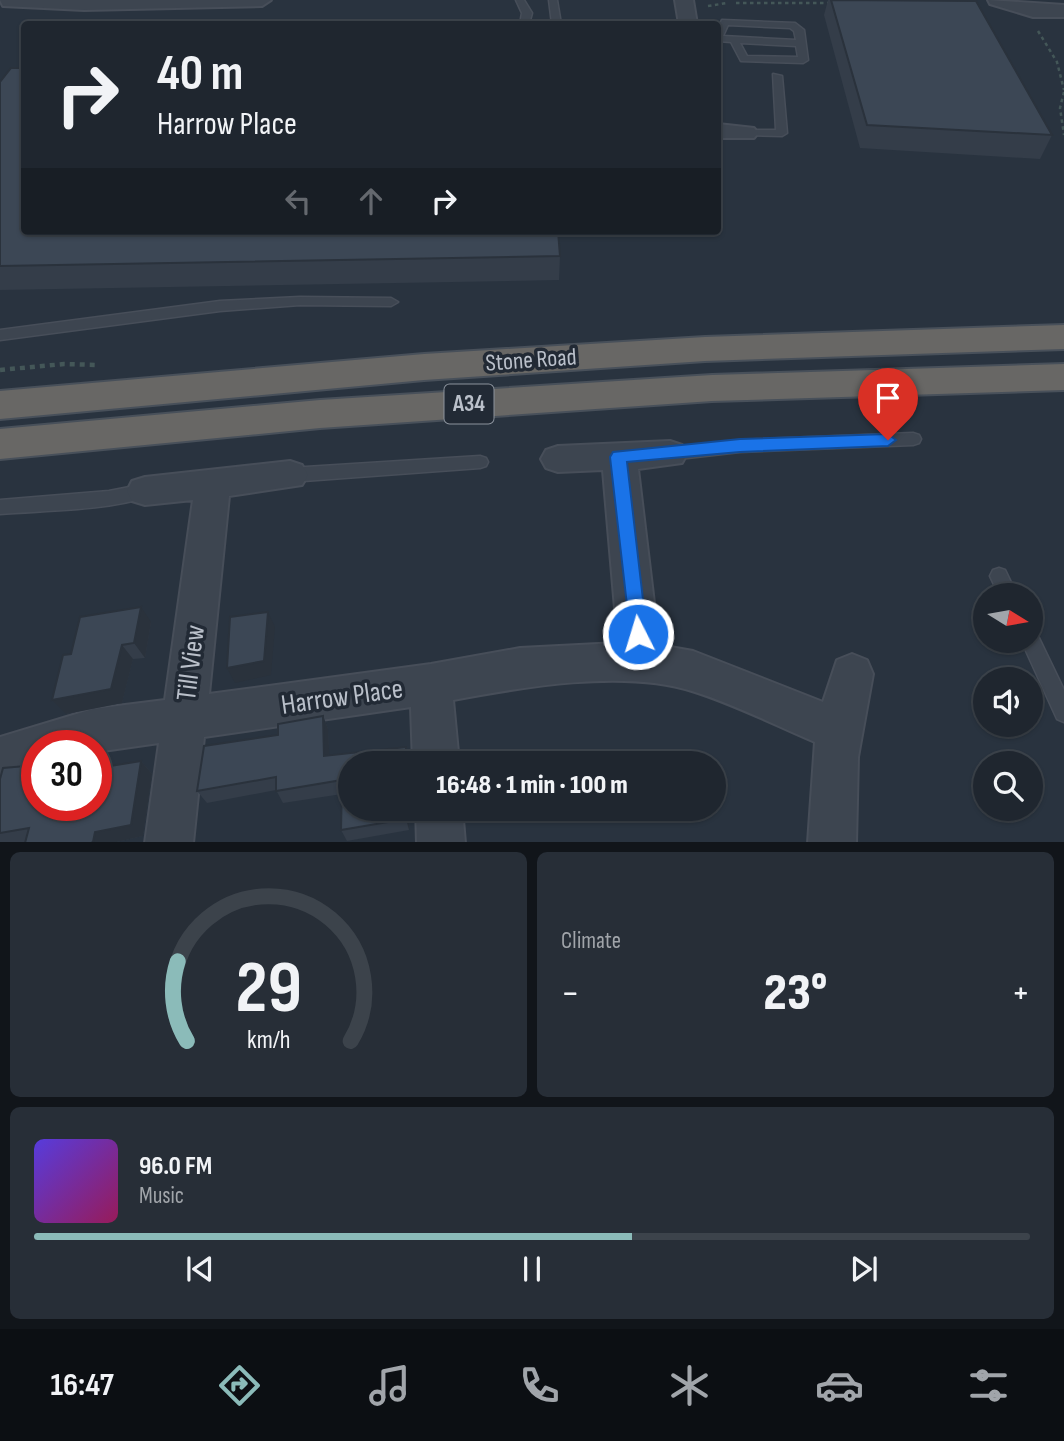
<!DOCTYPE html>
<meta charset="utf-8">
<style>
:root{--surface:#1f262f;--page:#272e37;--text:#f1f3f6;--muted:#a1a5aa;--line:#3c434b;--accent:#8bbbb9}
body{margin:0;font-family:"Sofia Sans Condensed",sans-serif;background:var(--page);color:var(--text);height:100vh;display:flex;flex-direction:column;font-size:26px;white-space:nowrap}
*{box-sizing:border-box;margin:0}
p{font-size:23px;color:var(--muted)}
.icon{flex:none;width:38px;height:38px;fill:none;stroke:currentColor;stroke-width:2;stroke-linecap:round;stroke-linejoin:round}
.map{position:relative;height:842px;overflow:hidden}
.panel{display:flex;flex-direction:column;gap:10px;padding:10px;background:#11151a;flex:1}
.panel>*{flex:none}
.banner{position:absolute;left:21px;top:21px;width:700px;height:214px;border-radius:7px;box-shadow:0 2px 5px #0004,0 0 0 2px var(--line);background:#1f262f;color:var(--text);overflow:hidden}
.needle{width:46px;rotate:101deg}
.buttons{position:absolute;left:973px;top:583px;display:grid;gap:14px}
.buttons a{display:grid;place-items:center;width:70px;height:70px;border-radius:50%;background:var(--surface);box-shadow:0 2px 5px #0004,0 0 0 2px var(--line);font-size:35px}
.speed{position:absolute;left:21px;top:730px;display:flex;gap:14px;font-size:35px;font-weight:700;text-align:center}
.speed>*{display:grid;place-content:center;width:91px;height:91px;border-radius:50%;background:var(--surface);box-shadow:0 2px 5px #0004,0 0 0 2px var(--line);line-height:1}
.speed .limit{border:10px solid #d22;background:#fff;color:#111}
.pin{position:absolute;display:grid;place-items:center;width:60px;height:60px;color:#fff;margin:-72px -30px;border-radius:50% 50% 50% 0;rotate:-45deg;box-shadow:0 0 7px #0007}
.pin .icon{rotate:45deg}
.me{position:absolute;width:77px;margin:-38px;rotate:355deg;stroke-linejoin:round;filter:drop-shadow(0 0 5px #0008)}
.turn{display:flex;align-items:center;gap:24px;height:147px;padding:0 21px;font-size:32px}
.turn .icon{width:91px;height:91px;stroke-width:2.5}
.turn b{display:block;font-size:49px;line-height:60px}
.lanes{display:flex;align-items:center;height:66px;padding:0 21px;background:#0003;justify-content:center;gap:35px;direction:ltr}
.lanes .off{opacity:.35}
.big{font-size:52px;font-weight:800;line-height:1.1}
.panel .widget{flex:1;display:flex;flex-direction:column;justify-content:center;gap:10px;min-width:0;padding:0 24px;border-radius:10px;background:var(--page)}
.panel .dial{align-items:center;gap:0}
.dial svg{height:182px;overflow:visible;fill:none;stroke:var(--line);stroke-width:7;stroke-linecap:round;text-anchor:middle}
.dial text{fill:var(--text);stroke:none}
.song{display:flex;align-items:center;gap:21px}
.cover{width:84px;height:84px;border-radius:10px;background:linear-gradient(135deg,hsl(250 70% 55%),hsl(330 70% 35%))}
.played{height:7px;border-radius:4px;background:linear-gradient(90deg,var(--accent) 60%,var(--line) 60%)}
.keys{display:flex;justify-content:space-around;direction:ltr}
.heat{display:flex;justify-content:space-between;align-items:center;font-size:38px;direction:ltr}
.panel .tiles{flex:1;display:grid;gap:10px;grid-template-columns:1fr 1fr}
.widget:last-child{grid-column:span 2}
.trip{position:absolute;left:338px;top:751px;width:388px;height:70px;border-radius:35px;background:var(--surface);box-shadow:0 2px 5px #0004,0 0 0 2px var(--line);font-weight:800;line-height:70px;text-align:center}
.menu{display:flex;height:112px;justify-content:space-around;align-items:center;background:#0c0f13;color:var(--muted)}
.menu .icon{width:49px;height:49px}
.menu .active{color:var(--accent)}
.menu b{font-size:32px;color:var(--text)}
.map>svg:first-child{display:block}
</style>
<div class="map">
<svg width="1064" height="843" viewBox="0 0 1064 843">
<rect width="100%" height="100%" fill="#29333f"/>
<g fill="none" stroke-linecap="round" stroke-linejoin="round">
<defs>
<g id="service">
<path d="M516,0h8l8,13 -3,11h-9l2,-11z"/>
<path d="M549,0h8l4,24h-9z"/>
<path d="M722,20l73,3 9,7 4,30 -5,3 -62,-2 -10,-19 -13,-1v-13zM728,25l62,3 4,3 2,9 -73,-4zM740,43l56,3 2,11 -51,-1z"/>
<path d="M773,74l9,2 5,57 -5,3 -40,-1v-4l4,-1h30z"/>
<path d="M300,297l91,1 7,4 -7,4 -91,-1 -80,6 -220,29v-10l220,-29z"/>
<path d="M913,433l6,2 2,4 -2,4 -6,2 -173,7 -70,8 -6,-2 -2,-4 2,-4 6,-2 70,-8z"/>
<path d="M480,456l6,2 2,4 -2,4 -6,2 -190,14 -6,-2 -2,-5 2,-5 6,-2z"/>
<path d="M145,484l6,2 2,5 -2,5c-47,15 -102,14 -151,18v-14l109,-9z"/>
<path d="M999,568l6,2 12,25h-18l-9,-19 3,-6z"/>
<path d="M1031,631l6,3 27,56v32l-7,-3 -36,-79h10z"/>
</g>
<g id="minor">
<path d="M0,0h271l-9,6 -178,4 -81,-4z"/>
<path d="M675,0h18l4,24h-18z"/>
<path d="M988,0l76,5v12h-31l-43,-13z"/>
<path d="M718,124l36,4 4,5 -4,5h-36z"/>
<path d="M670,441l12,4 5,9 -5,9 -44,6 21,176 34,6 130,51 14,-42 15,-6 15,6 6,14 -15,83 -2,86h-48l7,-101c-40,-17 -81,-38 -123,-51 -69,-22 -169,-4 -239,9l6,63h-46l-2,-56 -207,30 -11,106h-48l14,-100 -63,9v-6h-59v25l-37,12v-46l93,-28 72,-9 28,-200 -48,5 -13,-4 -5,-10 5,-10 13,-4 145,-16 12,4 6,10 -6,10 -73,11 -20,198 222,-30 89,-16 98,-5 -15,-173 -45,2 -12,-4 -5,-9 5,-9 12,-4z"/>
<path d="M416,808h46l3,35h-48z"/>
</g>
<g id="trunk">
<path d="M1064,325v24l-359,12 -281,19 -424,39v-28l424,-37 281,-17z"/>
<path d="M1064,364v26l-352,11 -392,27 -320,31v-30l320,-29 392,-25z"/>
</g>
</defs>
<use href="#service" stroke="#474e59" stroke-width="3"/>
<use href="#minor" stroke="#474e59" stroke-width="4"/>
<use href="#trunk" stroke="#48505a" stroke-width="4"/>
<g stroke="#445758" stroke-width="2.5" stroke-dasharray="3.5 3.5" stroke-linecap="butt">
<path d="M736,3h96"/>
<path d="M708,6l19,-3"/>
<path d="M1038,31l19,31 7,28"/>
<path d="M1064,92l-4,16 4,27"/>
</g>
<path stroke="#445758" stroke-width="4.5" stroke-dasharray="5 5" stroke-linecap="butt" d="M0,370l64,-6 35,1"/>
<use href="#service" fill="#3d4550" fill-rule="evenodd"/>
<use href="#minor" fill="#3d4550" fill-rule="evenodd"/>
<use href="#trunk" fill="#686765" fill-rule="evenodd"/>
</g>
<g fill="#343d49">
<path d="M828,0h130l94,135 -12,24 -180,-11 -36,-133z"/>
<path d="M0,82l560,174 -1,24 -559,10z"/>
<path d="M151,622l-6,36 -12,1 -11,44 -56,11 5,-60z"/>
<path d="M323,716l5,13 1,26 81,5v3h-60l60,45 -1,22 -62,11 -6,-11 1,-36 -59,9 -7,-13 -69,13 -10,-12 81,-56z"/>
<path d="M141,761l11,13 -9,62 -31,7h-112v-64l37,26 64,-18z"/>
</g>
<g fill="#2a323c">
<path d="M141,607l10,15 -6,36 -11,-15z"/>
<path d="M268,612l7,15 -4,48 -36,8 -8,-15z"/>
<path d="M122,645l11,14 -11,44 -56,11 -14,-14z"/>
<path d="M323,716l5,13 2,39 -6,-12z"/>
<path d="M406,747l4,13v3h-4z"/>
<path d="M141,761l11,13 -9,62 -31,7h-21l4,-11z"/>
<path d="M37,767v36l-7,-5z"/>
<path d="M406,808h4l-1,22 -3,-11z"/>
</g>
<g fill="#3c4755" stroke="#2a323c" stroke-width="2">
<path d="M831,0l145,1 76,134 -185,-10z"/>
<path d="M11,68h13v163h534l2,25 -560,10v-184z"/>
<path d="M141,607l-7,36 -12,2 -11,44 -59,11 11,-45 8,-1 9,-37z"/>
<path d="M268,612l-4,49 -37,7 3,-51z"/>
<path d="M323,716l1,40 82,-9v16h-56v45h56v11l-65,11 1,-50 -66,11v-14l-79,14 7,-45 74,-11v-11z"/>
<path d="M141,761l-10,64 -36,7 -2,10 -2,1h-66l4,-15 -29,5v-54l3,-11 34,-3 -7,33 7,-1v8h59v-17l5,-1 3,-20z"/>
</g>
<path fill="#1a73e8" stroke="#114b97" stroke-width="2" d="M888,434l8,6 -8,6 -148,6 -113,10 20,172 -3,6 -6,3 -7,-3 -21,-183 3,-5 127,-13z"/>
<g text-anchor="middle" dominant-baseline="central" stroke-width="7" stroke-linejoin="round" paint-order="stroke">
<rect fill="#222a35" stroke="#8c939d" stroke-width="2" x="444.5" y="384.5" width="49" height="39" rx="5"/>
<g font-size="23" font-weight="bold" fill="#bac0ca">
<text x="469" y="404">A34</text>
</g>
<g font-size="24" fill="#bac0ca" stroke="#222a35">
<text transform="translate(531 360) rotate(-4)">Stone Road</text>
</g>
<g font-size="28" fill="#bac0ca" stroke="#222a35">
<text transform="translate(191 663) rotate(-83)">Till View</text>
<text transform="translate(342 697) rotate(-8)">Harrow Place</text>
</g>
</g>
</svg>
<div class="buttons">
<a><svg class="needle" viewBox="-14 -14 28 28"><path d="M0-13l5 13h-10z" fill="#e53935"/><path d="M0 13l5-13h-10z" fill="#a1a5aa"/></svg></a>
<a><svg class="icon" aria-label="sound" viewBox="0 0 24 24"><path d="M4 9h4l5-4v14l-5-4H4zM17 9q2 3 0 6"/></svg></a>
<a><svg class="icon" aria-label="search" viewBox="0 0 24 24"><circle cx="10" cy="10" r="6"/><path d="M15 15l6 6"/></svg></a>
</div>
<div class="speed"><div class="limit">30</div></div>
<div class="pin" style="left:888px;top:440px;background:#d93025"><svg class="icon" aria-label="arrive" viewBox="0 0 24 24"><path d="M6 21V4h12l-3 4 3 4H6"/></svg></div>
<svg class="me" style="left:638px;top:634px" viewBox="-20 -20 40 40"><circle r="17" fill="#1a73e8" stroke="#fff" stroke-width="3"/><path d="M0-11L8 9 0 5-8 9z" fill="#fff"/></svg>
<div class="trip">16:48 · 1 min · 100 m</div>
<div class="banner">
<div class="turn"><svg class="icon" aria-label="right" viewBox="0 0 24 24"><path d="M7 20v-9h11M14 6l5 5-5 5"/></svg><div><b>40 m</b>Harrow Place</div></div>
<div class="lanes"><svg class="icon off" aria-label="left" viewBox="0 0 24 24"><path d="M17 20v-9H6M10 6l-5 5 5 5"/></svg><svg class="icon off" aria-label="ahead" viewBox="0 0 24 24"><path d="M12 20V5M6 11l6-6 6 6"/></svg><svg class="icon" aria-label="right" viewBox="0 0 24 24"><path d="M7 20v-9h11M14 6l5 5-5 5"/></svg></div>
</div>
</div>
<section class="panel">
<div class="tiles">
<div class="widget dial"><svg viewBox="0 0 100 80">
<path d="M14 69A42 42 0 1 1 86 69"/>
<path d="M14 69A42 42 0 0 1 10 34" stroke="#8bbbb9"/>
<text x="50" y="56" font-size="32" font-weight="700">29</text>
<text x="50" y="72" font-size="11">km/h</text>
</svg></div>
<div class="widget"><p>Climate</p>
<div class="heat"><a>−</a><b class="big">23°</b><a>+</a></div>
</div>
<div class="widget">
<div class="song"><i class="cover"></i><div><b>96.0 FM</b><p>Music</p></div></div>
<div class="played"></div>
<div class="keys"><svg class="icon" aria-label="previous" viewBox="0 0 24 24"><path d="M18 5L8 12l10 7zM5 5v14"/></svg><svg class="icon" aria-label="pause" viewBox="0 0 24 24"><path d="M8 5v14M16 5v14"/></svg><svg class="icon" aria-label="next" viewBox="0 0 24 24"><path d="M6 5l10 7-10 7zM19 5v14"/></svg></div>
</div>
</div>
</section>
<nav class="menu">
<b>16:47</b>
<svg class="icon active" aria-label="directions" viewBox="0 0 24 24"><path d="M12 3l9 9-9 9-9-9zM9 14v-3h6M13 9l2 2-2 2"/></svg>
<svg class="icon" aria-label="music" viewBox="0 0 24 24"><path d="M9 18V5l10-2v13"/><circle cx="6" cy="18" r="3"/><circle cx="16" cy="16" r="3"/></svg>
<svg class="icon" aria-label="phone" viewBox="0 0 24 24"><path d="M5 4h4l2 5-3 2q2 4 5 5l2-3 5 2v4C11 20 4 13 5 4z"/></svg>
<svg class="icon" aria-label="climate" viewBox="0 0 24 24"><path d="M12 3v18M4 7l16 10M4 17L20 7"/></svg>
<svg class="icon" aria-label="car" viewBox="0 0 24 24"><path d="M5 17H2v-5l4-1 3-4h7l3 4 3 1v5h-3M9 17h6M6 11h13"/><circle cx="7" cy="17" r="2"/><circle cx="17" cy="17" r="2"/></svg>
<svg class="icon" aria-label="filters" viewBox="0 0 24 24"><path d="M4 7h16M4 17h16"/><circle cx="9" cy="7" r="2"/><circle cx="15" cy="17" r="2"/></svg>
</nav>
